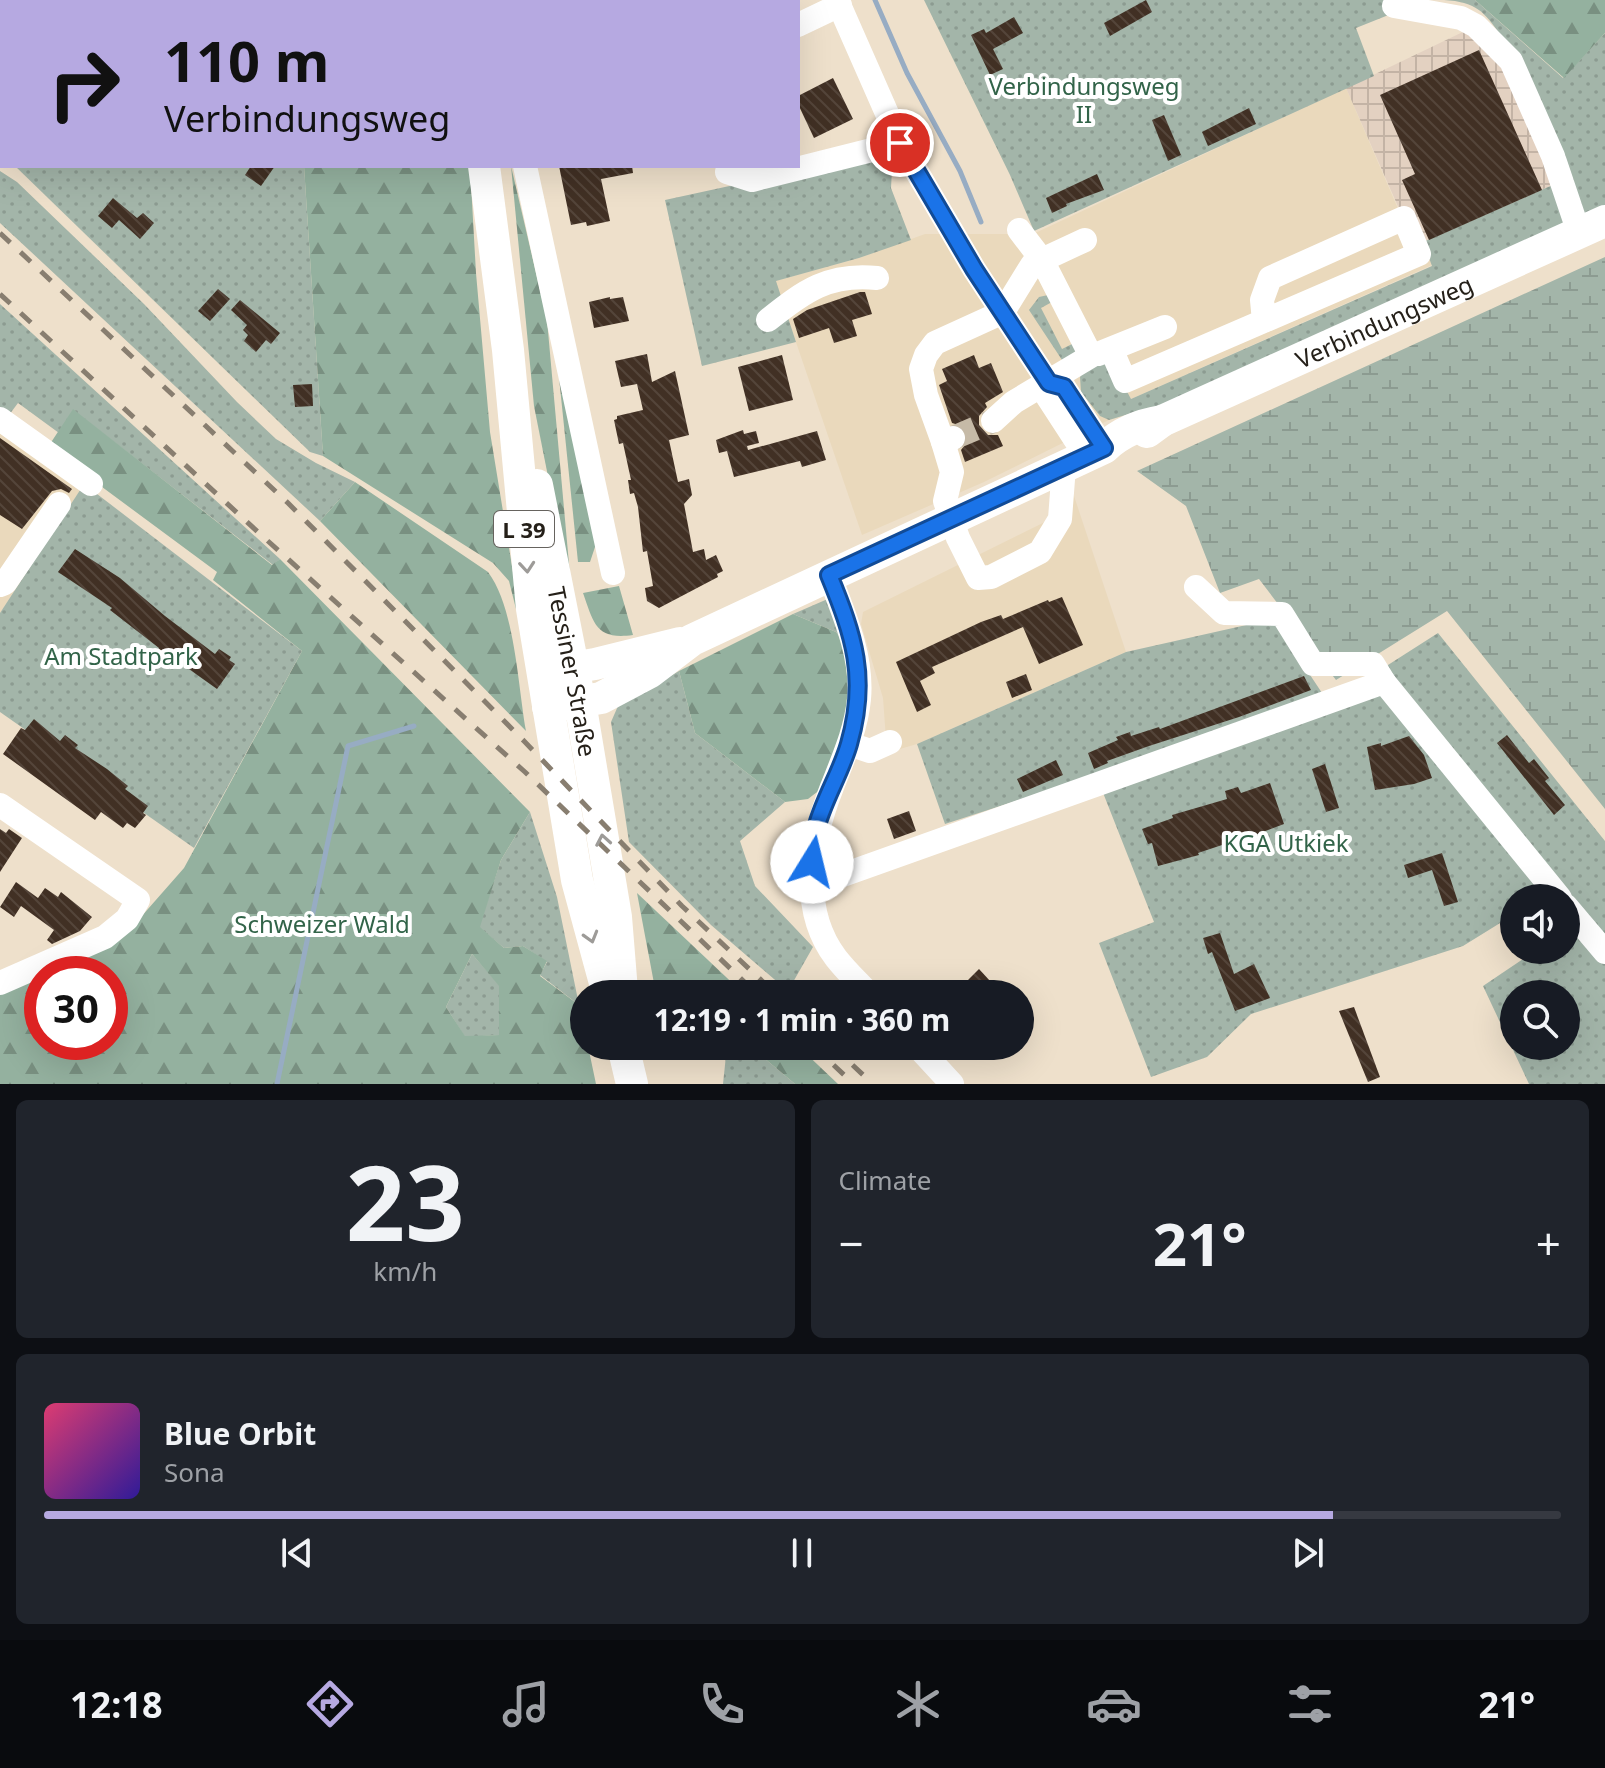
<!DOCTYPE html>
<meta charset="utf-8">
<style>
:root{--surface:#171b24;--page:#20242c;--text:#f1f3f6;--muted:#9ea1a6;--line:#363941;--accent:#b6a9e1}
body{margin:0;font-family:"Noto Sans",sans-serif;background:var(--page);color:var(--text);height:100vh;display:flex;flex-direction:column;font-size:30px;white-space:nowrap}
*{box-sizing:border-box;margin:0}
p{font-size:26px;color:var(--muted)}
.icon{flex:none;width:44px;height:44px;fill:none;stroke:currentColor;stroke-width:2;stroke-linecap:round;stroke-linejoin:round}
.map{position:relative;height:1084px;overflow:hidden}
.details{display:flex;flex-direction:column;gap:16px;padding:16px;background:#0d0f14;flex:1}
.details>*{flex:none}
.hud{position:absolute;left:0px;top:0px;width:800px;height:168px;box-shadow:0 8px 32px #0002;background:#b6a9e1;color:#111;overflow:hidden}
.tools{position:absolute;left:1500px;top:884px;display:grid;gap:16px}
.tools a{display:grid;place-items:center;width:80px;height:80px;border-radius:50%;background:var(--surface);box-shadow:0 8px 32px #0002;font-size:40px}
.speed{position:absolute;left:24px;top:956px;display:flex;gap:16px;font-size:40px;font-weight:700;text-align:center}
.speed>*{display:grid;place-content:center;width:104px;height:104px;border-radius:50%;background:var(--surface);box-shadow:0 8px 32px #0002;line-height:1}
.speed .limit{border:12px solid #d22;background:#fff;color:#111}
.pin{position:absolute;display:grid;place-items:center;width:68px;height:68px;color:#fff;margin:-34px;border:4px solid #fff;border-radius:50%;box-shadow:0 2px 8px #0007}
.me{position:absolute;width:88px;margin:-44px;rotate:9deg;stroke-linejoin:round;filter:drop-shadow(0 0 6px #0008)}
.turn{display:flex;align-items:center;gap:28px;height:168px;padding:0 32px;font-size:36px}
.turn .icon{width:104px;height:104px;stroke-width:2.5}
.turn b{display:block;font-size:56px;line-height:68px}
.big{font-size:60px;font-weight:700;line-height:1.1}
.details .card{flex:1;display:flex;flex-direction:column;justify-content:center;gap:12px;min-width:0;padding:0 28px;border-radius:12px;background:var(--page)}
.details .dial{align-items:center;gap:0}
.dial b{font-size:104px;line-height:1}
.song{display:flex;align-items:center;gap:24px}
.cover{width:96px;height:96px;border-radius:12px;background:linear-gradient(135deg,hsl(340 70% 55%),hsl(250 70% 35%))}
.played{height:8px;border-radius:4px;background:linear-gradient(90deg,var(--accent) 85%,var(--line) 85%)}
.keys{display:flex;justify-content:space-around;direction:ltr}
.heat{display:flex;justify-content:space-between;align-items:center;font-size:44px;direction:ltr}
.details .tiles{flex:1;display:grid;gap:16px;grid-template-columns:1fr 1fr}
.card:last-child{grid-column:span 2}
.trip{position:absolute;left:570px;top:980px;width:464px;height:80px;border-radius:40px;background:var(--surface);box-shadow:0 8px 32px #0002;font-weight:700;line-height:80px;text-align:center}
.menu{display:flex;height:128px;justify-content:space-around;align-items:center;background:#090b0e;color:var(--muted)}
.menu .icon{width:56px;height:56px}
.menu .active{color:var(--accent)}
.menu b{font-size:36px;color:var(--text)}
.map>svg:first-child{display:block}
</style>
<div class="map">
<svg width="1605" height="1084" viewBox="0 0 1605 1084">
<defs>
<pattern id="industrial-grid" width="8" height="8" patternUnits="userSpaceOnUse" patternTransform="scale(2)"><rect width="8" height="8" fill="#e3d1c1"/><path d="M0 4h8M4 0v8" fill="none" stroke="#c3b3a5"/></pattern>
<pattern id="grass-dots" width="8" height="8" patternUnits="userSpaceOnUse" patternTransform="scale(2)"><rect width="8" height="8" fill="#a3b5a9"/><path d="M2 2h.1M6 6h.1" fill="none" stroke="#8c9b91" stroke-width="1.8" stroke-linecap="round"/></pattern>
<pattern id="forest-firs" width="22" height="20" patternUnits="userSpaceOnUse" patternTransform="scale(2)"><rect width="22" height="20" fill="#94b19f"/><path d="M5 1l3.5 6h-7zM16 11l3.5 6h-7z" fill="#799081"/></pattern>
<pattern id="wetland-marsh" width="20" height="14" patternUnits="userSpaceOnUse" patternTransform="scale(2)"><rect width="20" height="14" fill="#a3b5a9"/><path d="M1 5h8M5 5V1M11 12h8M15 12V8" fill="none" stroke="#8c9b91"/></pattern>
<pattern id="building-back-hatch" width="6" height="6" patternUnits="userSpaceOnUse" patternTransform="scale(2)"><rect width="6" height="6" fill="#413024"/><path d="M-1 5l2 2M0 0l6 6M5-1l2 2" fill="none" stroke="#54453a"/></pattern>
</defs>
<rect width="100%" height="100%" fill="#eee0cb"/>
<g fill="#ead9bc">
<path d="M1346,88l53,123 9,-3 24,57 -301,134 1,14 -23,7 -125,62 -122,53 -87,-254 84,-23 66,-24h108z"/>
<path d="M0,425l84,59 -84,129z"/>
<path d="M1073,493l53,159 -209,92 -24,7 -7,-12 -3,-41 -22,-74 2,-12 188,-93z"/>
</g>
<path fill="url(#industrial-grid)" d="M1467,30l43,44 45,110 -132,58 -23,-31 -54,-123z"/>
<g fill="url(#grass-dots)" fill-rule="evenodd">
<path d="M924,0h487l-15,12 -40,16 18,48 -340,155 -24,-56z"/>
<path d="M1444,0h31l88,78 42,-45v175l-22,9 -82,-181c-17,-25 -25,-34 -57,-36z"/>
<path d="M882,153l10,17 -1,18 20,52 -52,18 -83,23 20,61 -94,24 -37,-166z"/>
<path d="M15,166h289l19,290 -13,-4z"/>
<path d="M0,171l17,11 127,122 93,98 39,37 40,24 39,19 -35,39 -320,-298z"/>
<path d="M1555,184l15,43 -434,192 -4,-6 -23,7 -9,-4 -19,-24 -1,-15 6,-10 24,-7 21,39 301,-133 -9,-24z"/>
<path d="M1048,295l4,7 -11,6 21,41 12,-6 4,9 -14,11 -35,-53 10,-13z"/>
<path d="M0,304l280,255 -7,6 -200,-155 -14,23 -41,-30 -12,16 -6,-5z"/>
<path d="M84,484l218,167 -108,197 -194,-136v-99z"/>
<path d="M830,598l13,43 -7,-9 -43,-18z"/>
<path d="M1273,619l51,77 53,-24 61,-39 167,208v243h-76l-46,-98 46,-31 -2,-5h39v-52h-52v34l-9,-12 -42,26 -212,68 -44,43 -56,20 -52,-134 55,-21 -58,-147 -151,49 -28,-80 209,-92zM1514,994h52v52h-52z"/>
<path d="M679,671l16,62 90,69 -45,39 15,45 58,61 -25,44 -77,-66 -82,-83 -18,-120 7,-16z"/>
<path d="M530,812l27,85 22,108 -39,-30 7,-13 -24,-16 -19,2 -25,-21 22,-67z"/>
<path d="M472,954l28,32 -1,49 -34,2 -19,-30z"/>
<path d="M727,1046h23l45,38h-72z"/>
</g>
<g fill="url(#forest-firs)" fill-rule="evenodd">
<path d="M1475,0h130v33l-41,45z"/>
<path d="M304,166h166l6,107 14,159 29,177h-3l-7,-28 -16,-18 -170,-107z"/>
<path d="M511,166l36,154 25,277 -38,-191z"/>
<path d="M557,358l39,186 -6,18h-12z"/>
<path d="M73,409l199,156 8,-6 250,253 -29,48 -21,67 24,21 19,-2 24,15 -7,15 39,29 5,23v18h4l8,38h-596v-94l126,-56 58,-66 118,-217 -89,-71 4,-8 -169,-125zM472,954l27,32v49l-34,1 -19,-29zM42,974h68v68h-68z"/>
<path d="M355,482l133,90c27,36 30,114 38,159l-206,-210z"/>
<path d="M619,586l14,49c-37,5 -39,-11 -50,-42z"/>
<path d="M793,614l43,18 7,9 9,52 -3,29 -28,67 -13,10 -23,3 -90,-69 -16,-62z"/>
<path d="M637,893l107,101h-88z"/>
<path d="M750,1046h48l40,38h-43z"/>
</g>
<path fill="url(#wetland-marsh)" d="M1605,257v552l-158,-198 -111,69 -77,-101 -39,14 -34,-87 -49,-35z"/>
<g fill="none" stroke-linecap="round" stroke-linejoin="round">
<g stroke="#97acc3" stroke-width="5">
<path d="M875,0l32,73 53,98 21,51"/>
<path d="M277,1084l71,-338 66,-20"/>
</g>
</g>
<g fill="url(#building-back-hatch)">
<path d="M1146,0l6,12 -42,24 -6,-13z"/>
<path d="M1014,17l9,16 -30,16 10,20 -13,6 -19,-40 13,-6 2,4z"/>
<path d="M1479,50l63,140 -113,50 -27,-60 13,-6 -35,-79z"/>
<path d="M833,78l20,41 -39,19 -16,-34v-8z"/>
<path d="M1249,108l7,16 -48,22 -6,-14z"/>
<path d="M1164,115l17,40 -13,6 -16,-41z"/>
<path d="M251,166h24l-14,20 -16,-11z"/>
<path d="M559,166h73l1,7 -32,6 9,42 -23,5 -1,-4 -15,3z"/>
<path d="M1097,174l7,16 -38,14 1,2 -15,7 -6,-15z"/>
<path d="M113,198l24,20 6,-5 11,10 -14,16 -21,-19 -7,8 -14,-12z"/>
<path d="M218,289l12,10 -20,22 -12,-10z"/>
<path d="M860,292h5l7,22 -20,6 5,16 -23,7 -5,-15 -30,10 -6,-19 14,-9z"/>
<path d="M610,297v2l13,-2 6,24 -35,7 -5,-26z"/>
<path d="M240,300l40,33 -9,11 -5,-4 -10,12 -12,-11 4,-6 -5,-5 4,-5 -16,-15z"/>
<path d="M647,354l5,28 23,-11 14,64 -20,5 9,42 11,-3 3,16 -8,9 9,48 11,-3 2,11 10,-5 7,16 -6,3 1,3 -59,31 -12,-7 -2,-13 8,-2 -6,-35 -4,1 -5,-45 -4,-14 -4,1 -2,-14h3l-8,-37 -4,1 -5,-24 3,-1v-3l26,-6 -6,-26 -16,3 -6,-26z"/>
<path d="M782,355l11,45 -44,11 -11,-44z"/>
<path d="M974,355l5,13 12,-5 12,29 -18,11 2,4 -8,9v9l9,10h10l5,11 -38,16 -4,-12 7,-9 -1,-8 -5,-7 -10,-3 -13,-38 8,-4 -5,-12z"/>
<path d="M312,384l1,22 -18,1 -2,-22z"/>
<path d="M743,430l1,4 12,-3 3,12 -12,3 1,4 69,-19 9,29 -24,7 -2,-6 -66,16 -7,-26 -8,2 -3,-13z"/>
<path d="M0,438l72,51 -3,4 -8,-4 -9,2 -30,38 -22,-14z"/>
<path d="M75,549l45,29 45,38 50,38 4,-5 12,8 -2,3 6,4 -18,25 -45,-32 -1,3 -14,-8 2,-4 -49,-38 2,-2 -54,-36z"/>
<path d="M1062,597l21,48 -44,19 -16,-37 -91,40 3,6 -15,8 11,24 -14,7 -21,-50 85,-40 20,-7 2,4 45,-19 1,2z"/>
<path d="M1026,674l6,16 -20,8 -6,-16z"/>
<path d="M1304,676l7,14 -72,27 -90,29 -42,15 1,2 -14,6 -6,-16 30,-13 -2,-3 14,-5 1,4 28,-9 1,2z"/>
<path d="M34,719l26,22 5,-6 13,10 -3,3 32,21 21,17 -3,3 23,17 -5,7 3,2 -11,13 -8,-5 -4,5 -22,-16 -6,8 -92,-66 18,-26 4,2z"/>
<path d="M1507,735l22,28 5,-4 15,19 -4,3 20,24 -11,10 -57,-72z"/>
<path d="M1409,736l15,19 8,23 -18,6 -39,6 -8,-43 14,-4v3z"/>
<path d="M1056,760l7,15 -40,17 -6,-13z"/>
<path d="M1325,764l14,44 -13,4 -14,-43z"/>
<path d="M1270,783l14,41 -29,11 1,5 -14,4 -2,-5 -42,14 1,2 -41,11 -6,-23 -4,1 -6,-15 31,-11 -1,-3 55,-16 -2,-8 13,-4 3,6z"/>
<path d="M909,811l7,20 -22,8 -7,-20z"/>
<path d="M0,829l6,4 3,-4 13,9 -22,34z"/>
<path d="M1442,853l16,49 -14,4 -12,-36 -24,8 -4,-13z"/>
<path d="M16,882l22,16 7,-10 13,9 3,-5 31,25 -12,14 -28,13 -5,-4 7,-10 -33,-24 -7,11 -14,-10z"/>
<path d="M1220,933l14,41 20,-10 16,34 -35,13 -23,-59 -4,2 -5,-16z"/>
<path d="M979,969l23,25h-25l-11,-12z"/>
<path d="M1354,1007l26,70 -12,5 -29,-71z"/>
</g>
<g fill="none" stroke-linecap="round" stroke-linejoin="round">
<path stroke="#c6baa7" stroke-width="24" stroke-dasharray="24 12" stroke-linecap="butt" d="M953,438l40,-17"/>
<g stroke="#fff" stroke-width="24">
<path d="M837,0l63,143 74,126 75,114 -2,13 39,60"/>
<path d="M85,2l1,-2"/>
<path d="M1394,6l67,12 15,8 35,35 42,95 26,77"/>
<path d="M798,25l42,-20"/>
<path d="M0,123l2,-3"/>
<path d="M525,166l88,407"/>
<path d="M727,172l25,8 148,-37"/>
<path d="M1019,230l23,30 43,-20"/>
<path d="M768,320c36,-29 61,-47 109,-42"/>
<path d="M1112,351l13,30 294,-127 -15,-36 -134,60 -8,22 2,21"/>
<path d="M1098,354l67,-27"/>
<path d="M1049,383l15,4 40,61"/>
<path d="M0,419l91,65"/>
<path d="M953,438l-10,4 9,30 -7,29 13,37 20,40 13,-1 49,-25 20,-33 4,-53"/>
<path d="M943,442l-17,-47 -5,-26 5,-14 9,-12 68,-31 29,-47 10,-5 49,96 -77,46 -21,19"/>
<path d="M829,575c15,39 34,82 30,124 -3,31 -16,60 -27,88 -21,53 -34,121 4,171 10,13 22,24 33,36"/>
<path d="M0,585l5,-2 54,-79"/>
<path d="M1196,587l28,26 58,1 31,50h60l11,18"/>
<path d="M849,744l21,7 20,-9"/>
<path d="M0,805l138,95 -11,19 -22,18 -105,46"/>
<path d="M812,886l572,-204 176,216"/>
<path d="M1566,906l39,46"/>
<path d="M917,1046l35,38"/>
</g>
<g stroke="#fff" stroke-width="32">
<path d="M463,0v2"/>
<path d="M484,166l24,184 24,259 45,271 31,114"/>
<path id="s1" d="M1147,432l15,-11 443,-200"/>
<path id="s2" d="M537,485l43,217 36,215 6,74"/>
<path d="M553,671l42,-7 85,-21"/>
<path d="M548,707l53,-9 49,-26 42,-32 412,-192c17,-16 35,-23 58,-27"/>
<path d="M623,1046l9,38"/>
</g>
<g stroke="#887e70" stroke-width="5" stroke-dasharray="14 14" stroke-linecap="butt">
<path d="M0,233l288,270 236,238 158,165 94,88"/>
<path d="M0,294l259,239 266,239 232,222"/>
<path d="M813,1046l41,38"/>
<path d="M832,1046l41,38"/>
</g>
</g>
<defs><path id="oneway-chevron" d="M-2-3.5L2.5 0L-2 3.5" fill="none" stroke-width="1.6" stroke-linecap="round" stroke-linejoin="round" transform="scale(2)"/></defs>
<g stroke="#9d9b98">
<use href="#oneway-chevron" transform="translate(527 567) rotate(85)"/>
<use href="#oneway-chevron" transform="translate(603 840) rotate(-100)"/>
<use href="#oneway-chevron" transform="translate(591 937) rotate(74)"/>
</g>
<g fill="none" stroke-linecap="round" stroke-linejoin="round">
<defs>
<path id="route" d="M812,862c1,-12 2,-25 5,-37 8,-28 24,-53 32,-81 19,-66 5,-108 -20,-169l275,-127 -40,-61 -15,-4 -75,-114 -74,-126"/>
</defs>
<use href="#route" stroke="#114b97" stroke-width="20"/>
<use href="#route" stroke="#1a73e8" stroke-width="14"/>
</g>
<g text-anchor="middle" dominant-baseline="central" stroke-width="8" stroke-linejoin="round" paint-order="stroke">
<rect fill="#fff" stroke="#66635e" stroke-width="2" x="494" y="511" width="60" height="36" rx="6"/>
<g font-size="22" font-weight="bold" fill="#252019">
<text x="524" y="529">L 39</text>
</g>
<g font-size="24" fill="#326449" stroke="#fff">
<text x="1084" y="85">Verbindungsweg<tspan x="1084" dy="28">II</tspan></text>
<text x="121" y="655">Am Stadtpark</text>
<text x="1286" y="842">KGA Utkiek</text>
<text x="322" y="923">Schweizer Wald</text>
</g>
<g font-size="24" fill="#252019" stroke="#fff">
<text stroke="none"><textPath href="#s1" startOffset="262">Verbindungsweg</textPath></text>
<text stroke="none"><textPath href="#s2" startOffset="190">Tessiner Straße</textPath></text>
</g>
</g>
</svg>
<div class="tools">
<a><svg class="icon" aria-label="sound" viewBox="0 0 24 24"><path d="M4 9h4l5-4v14l-5-4H4zM17 9q2 3 0 6"/></svg></a>
<a><svg class="icon" aria-label="search" viewBox="0 0 24 24"><circle cx="10" cy="10" r="6"/><path d="M15 15l6 6"/></svg></a>
</div>
<div class="speed"><div class="limit">30</div></div>
<div class="pin" style="left:900px;top:143px;background:#d93025"><svg class="icon" aria-label="arrive" viewBox="0 0 24 24"><path d="M6 21V4h12l-3 4 3 4H6"/></svg></div>
<svg class="me" style="left:812px;top:862px" viewBox="-20 -20 40 40"><circle r="19" fill="#fff"/><path d="M0-13L10 11 0 6-10 11z" fill="#1a73e8"/></svg>
<div class="trip">12:19 · 1 min · 360 m</div>
<div class="hud">
<div class="turn"><svg class="icon" aria-label="right" viewBox="0 0 24 24"><path d="M7 20v-9h11M14 6l5 5-5 5"/></svg><div><b>110 m</b>Verbindungsweg</div></div>
</div>
</div>
<section class="details">
<div class="tiles">
<div class="card dial"><b>23</b><p>km/h</p></div>
<div class="card"><p>Climate</p>
<div class="heat"><a>−</a><b class="big">21°</b><a>+</a></div>
</div>
<div class="card">
<div class="song"><i class="cover"></i><div><b>Blue Orbit</b><p>Sona</p></div></div>
<div class="played"></div>
<div class="keys"><svg class="icon" aria-label="previous" viewBox="0 0 24 24"><path d="M18 5L8 12l10 7zM5 5v14"/></svg><svg class="icon" aria-label="pause" viewBox="0 0 24 24"><path d="M8 5v14M16 5v14"/></svg><svg class="icon" aria-label="next" viewBox="0 0 24 24"><path d="M6 5l10 7-10 7zM19 5v14"/></svg></div>
</div>
</div>
</section>
<nav class="menu">
<b>12:18</b>
<svg class="icon active" aria-label="directions" viewBox="0 0 24 24"><path d="M12 3l9 9-9 9-9-9zM9 14v-3h6M13 9l2 2-2 2"/></svg>
<svg class="icon" aria-label="music" viewBox="0 0 24 24"><path d="M9 18V5l10-2v13"/><circle cx="6" cy="18" r="3"/><circle cx="16" cy="16" r="3"/></svg>
<svg class="icon" aria-label="phone" viewBox="0 0 24 24"><path d="M5 4h4l2 5-3 2q2 4 5 5l2-3 5 2v4C11 20 4 13 5 4z"/></svg>
<svg class="icon" aria-label="climate" viewBox="0 0 24 24"><path d="M12 3v18M4 7l16 10M4 17L20 7"/></svg>
<svg class="icon" aria-label="car" viewBox="0 0 24 24"><path d="M5 17H2v-5l4-1 3-4h7l3 4 3 1v5h-3M9 17h6M6 11h13"/><circle cx="7" cy="17" r="2"/><circle cx="17" cy="17" r="2"/></svg>
<svg class="icon" aria-label="filters" viewBox="0 0 24 24"><path d="M4 7h16M4 17h16"/><circle cx="9" cy="7" r="2"/><circle cx="15" cy="17" r="2"/></svg>
<b>21°</b>
</nav>
